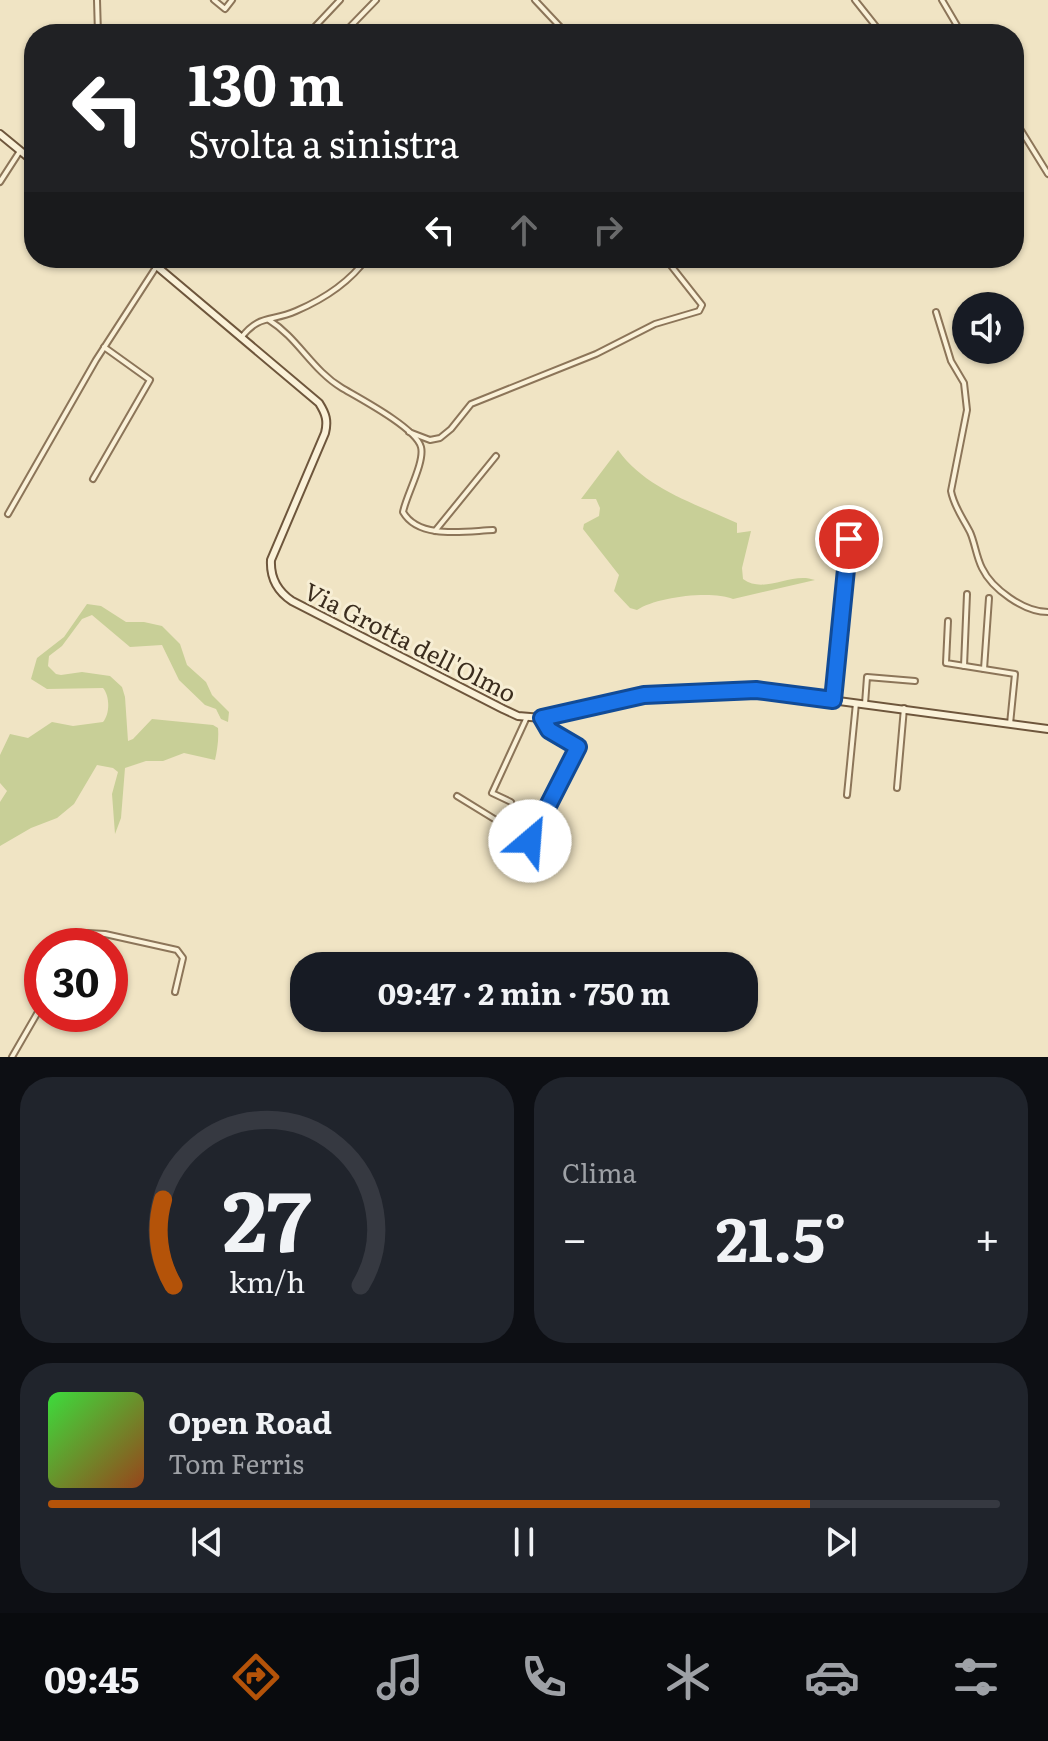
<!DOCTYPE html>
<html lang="it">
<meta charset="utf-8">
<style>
:root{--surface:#171b24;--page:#20242c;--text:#f1f3f6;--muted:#9ea1a6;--line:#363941;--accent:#b45309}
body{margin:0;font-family:Literata,serif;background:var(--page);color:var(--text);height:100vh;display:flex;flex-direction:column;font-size:30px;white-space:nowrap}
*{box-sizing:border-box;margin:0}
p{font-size:26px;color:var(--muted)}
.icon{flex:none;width:44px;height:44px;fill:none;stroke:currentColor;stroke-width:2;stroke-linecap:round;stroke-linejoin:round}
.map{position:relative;height:1057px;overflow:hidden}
.details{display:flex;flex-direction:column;gap:20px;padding:20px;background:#0d0f14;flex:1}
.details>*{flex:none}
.guide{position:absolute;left:24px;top:24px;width:1000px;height:244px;border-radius:32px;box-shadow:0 2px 6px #0004;background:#202124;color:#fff;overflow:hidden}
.buttons{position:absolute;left:952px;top:292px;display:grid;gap:16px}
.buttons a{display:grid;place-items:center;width:72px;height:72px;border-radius:50%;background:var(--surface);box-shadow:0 2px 6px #0004;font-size:40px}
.speed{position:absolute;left:24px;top:928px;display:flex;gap:16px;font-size:40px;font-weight:700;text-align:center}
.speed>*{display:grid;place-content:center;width:104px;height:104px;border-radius:50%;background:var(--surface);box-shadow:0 2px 6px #0004;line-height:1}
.speed .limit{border:12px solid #d22;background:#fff;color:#111}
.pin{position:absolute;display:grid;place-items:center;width:68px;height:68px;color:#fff;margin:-34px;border:4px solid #fff;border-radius:50%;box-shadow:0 2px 8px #0007}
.me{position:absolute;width:88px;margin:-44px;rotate:27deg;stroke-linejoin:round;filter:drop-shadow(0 0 6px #0008)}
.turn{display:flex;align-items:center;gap:28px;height:168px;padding:0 32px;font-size:36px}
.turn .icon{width:104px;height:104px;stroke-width:2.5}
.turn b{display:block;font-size:56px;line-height:68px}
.lanes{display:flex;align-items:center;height:76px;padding:0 32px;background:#0003;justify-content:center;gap:40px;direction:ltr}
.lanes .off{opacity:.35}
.big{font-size:60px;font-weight:700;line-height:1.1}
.details .widget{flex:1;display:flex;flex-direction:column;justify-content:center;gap:12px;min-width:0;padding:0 28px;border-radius:32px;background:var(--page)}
.details .dial{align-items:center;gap:0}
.dial svg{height:208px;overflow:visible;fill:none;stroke:var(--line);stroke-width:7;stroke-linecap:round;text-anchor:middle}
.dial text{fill:var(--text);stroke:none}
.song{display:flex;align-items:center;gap:24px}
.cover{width:96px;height:96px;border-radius:12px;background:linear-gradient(135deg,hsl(120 70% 55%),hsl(20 70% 35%))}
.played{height:8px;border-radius:4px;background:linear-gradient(90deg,var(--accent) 80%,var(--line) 80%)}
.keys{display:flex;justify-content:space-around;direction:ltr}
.heat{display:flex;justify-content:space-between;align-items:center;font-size:44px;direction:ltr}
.details .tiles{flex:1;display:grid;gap:20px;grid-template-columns:1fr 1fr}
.widget:last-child{grid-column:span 2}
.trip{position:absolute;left:290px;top:952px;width:468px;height:80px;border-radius:32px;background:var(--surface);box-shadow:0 2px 6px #0004;font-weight:700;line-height:80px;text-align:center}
.dock{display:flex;height:128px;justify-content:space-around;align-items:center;background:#090b0e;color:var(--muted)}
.dock .icon{width:56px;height:56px}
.dock .current{color:var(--accent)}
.dock b{font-size:36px;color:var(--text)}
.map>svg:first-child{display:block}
</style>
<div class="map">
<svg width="1048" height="1057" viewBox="0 0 1048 1057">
<rect width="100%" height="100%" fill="#f0e4c4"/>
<g fill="#c8cf97">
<path d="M618,450c28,39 76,53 119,73v10l14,-2 -9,37 1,11c22,16 48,-8 72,1l-82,19c-22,-9 -77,-2 -96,11l-7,-2 -16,-17 5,-16 -36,-46 1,-5 15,-8 1,-8 -4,-9h-15z"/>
<path d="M87,604l14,2 25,16h18l18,4 18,18 7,21 19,17 6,13 17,17 -1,10 -7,-3 -5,-10 -11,-4 -26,-25 -17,-35 -32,2 -38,-32 -10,4 -20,27 -13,10 -1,10 8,8 5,1 21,-3 28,4 12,11 3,10 3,44 5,-2 19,-20 61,6 5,3c1,11 -1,23 -3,32l-31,-7 -21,8h-17l-21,7 -4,50 -6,16 -3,-40 6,-22 -5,-4 -16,-3 -23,39 -17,14 -26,10 -31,18v-44l7,-11 -7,-8v-28l10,-21 18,4 24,-16 21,4 30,-4c7,-8 7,-26 0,-34l-56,1 -16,-10 6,-21 27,-21z"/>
</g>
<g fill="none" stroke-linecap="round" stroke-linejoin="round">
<defs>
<g id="street">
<path d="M97,0l1,34"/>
<path d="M214,0l11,9 7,-9"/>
<path d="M535,0l31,33"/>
<path d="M855,0l27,34"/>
<path d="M942,0l20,34"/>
<path d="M308,34l32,-34"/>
<path d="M343,34l33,-34"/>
<path d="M1014,119l34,55"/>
<path d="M0,182l20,-31"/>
<path d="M936,312l15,49 13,22 3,27 -16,81c3,16 12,27 19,41 5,11 6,24 12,36 10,21 42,44 66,44"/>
<path d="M269,320c29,18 43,50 73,68 17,10 74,40 79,59 4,15 -15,49 -18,65 16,28 63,19 90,18"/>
<path d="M241,338c18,-24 30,-16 55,-27 28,-12 53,-28 71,-53"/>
<path d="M409,432l21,8 10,-2 11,-9 20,-25 125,-50 59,-30 44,-13 3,-6 -37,-47"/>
<path d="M93,479l57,-99 -46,-33"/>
<path d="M8,514l88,-154 66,-102"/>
<path d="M435,531l61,-75"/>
<path d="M948,621l-2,42 69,11 -5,50"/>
<path d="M964,666l3,-72"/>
<path d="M984,669l5,-71"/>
<path d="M833,700l16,-161"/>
<path d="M865,704l2,-27 48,4"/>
<path d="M897,788l7,-80"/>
<path d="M847,795l9,-92"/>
<path d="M457,796l73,45 48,-94 -29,-17 -7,-12"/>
<path d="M511,802l-19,-9 35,-76"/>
<path d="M69,946l6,-9 13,-4 17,1 72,16 6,8 -8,34"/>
<path d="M12,1057l30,-52"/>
</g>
<g id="secondary">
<path d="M0,134l34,28"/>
<path d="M147,258l172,145c7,11 9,18 6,30l-54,127c-1,18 6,31 21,41l211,108 15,7 24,2 102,-23 112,-5 292,39"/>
</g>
</defs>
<use href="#street" stroke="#8c7559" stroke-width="8"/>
<use href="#secondary" stroke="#6e563c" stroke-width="10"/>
<use href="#street" stroke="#faf1d8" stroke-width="4"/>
<use href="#secondary" stroke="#faf1d8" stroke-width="6"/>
</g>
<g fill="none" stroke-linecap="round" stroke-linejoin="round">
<defs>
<path id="route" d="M530,841l48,-94 -29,-17 -7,-12 102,-23 112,-5 77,10 16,-161"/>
</defs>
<use href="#route" stroke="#114b97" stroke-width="20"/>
<use href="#route" stroke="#1a73e8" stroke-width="14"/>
</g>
<g text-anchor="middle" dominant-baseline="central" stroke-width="6" stroke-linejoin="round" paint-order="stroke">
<g font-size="24" fill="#3b2d1e" stroke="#f7eed4">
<text transform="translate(411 641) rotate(27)">Via Grotta dell'Olmo</text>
</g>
</g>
</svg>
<div class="buttons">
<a><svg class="icon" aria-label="sound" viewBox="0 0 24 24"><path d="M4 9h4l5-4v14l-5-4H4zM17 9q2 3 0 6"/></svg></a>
</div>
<div class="speed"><div class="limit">30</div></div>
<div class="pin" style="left:849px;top:539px;background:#d93025"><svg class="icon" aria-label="arrive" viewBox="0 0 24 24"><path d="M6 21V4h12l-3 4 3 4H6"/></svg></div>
<svg class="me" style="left:530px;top:841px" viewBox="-20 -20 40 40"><circle r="19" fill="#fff"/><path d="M0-13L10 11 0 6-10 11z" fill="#1a73e8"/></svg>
<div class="trip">09:47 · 2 min · 750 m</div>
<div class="guide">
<div class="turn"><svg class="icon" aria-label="left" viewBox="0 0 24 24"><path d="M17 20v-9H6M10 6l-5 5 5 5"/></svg><div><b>130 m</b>Svolta a sinistra</div></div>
<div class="lanes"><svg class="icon" aria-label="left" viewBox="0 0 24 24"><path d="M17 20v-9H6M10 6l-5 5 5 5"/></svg><svg class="icon off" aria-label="ahead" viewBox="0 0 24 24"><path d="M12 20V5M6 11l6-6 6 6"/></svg><svg class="icon off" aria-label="right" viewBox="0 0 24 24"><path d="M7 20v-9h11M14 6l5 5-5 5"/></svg></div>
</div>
</div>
<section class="details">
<div class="tiles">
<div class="widget dial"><svg viewBox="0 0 100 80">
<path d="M14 69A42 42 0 1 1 86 69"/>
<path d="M14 69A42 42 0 0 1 10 36" stroke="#b45309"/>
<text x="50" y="56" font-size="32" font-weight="700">27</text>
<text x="50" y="72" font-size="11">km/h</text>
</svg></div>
<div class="widget"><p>Clima</p>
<div class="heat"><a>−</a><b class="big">21.5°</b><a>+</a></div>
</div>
<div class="widget">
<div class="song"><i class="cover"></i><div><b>Open Road</b><p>Tom Ferris</p></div></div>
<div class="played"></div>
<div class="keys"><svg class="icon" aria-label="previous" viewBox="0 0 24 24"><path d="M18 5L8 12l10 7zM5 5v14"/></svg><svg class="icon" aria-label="pause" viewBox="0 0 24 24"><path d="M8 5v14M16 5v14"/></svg><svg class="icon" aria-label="next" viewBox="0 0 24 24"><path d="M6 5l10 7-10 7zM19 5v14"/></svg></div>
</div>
</div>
</section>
<nav class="dock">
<b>09:45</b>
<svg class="icon current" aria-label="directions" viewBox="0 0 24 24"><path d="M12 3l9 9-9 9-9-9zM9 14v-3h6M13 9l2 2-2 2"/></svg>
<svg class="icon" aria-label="music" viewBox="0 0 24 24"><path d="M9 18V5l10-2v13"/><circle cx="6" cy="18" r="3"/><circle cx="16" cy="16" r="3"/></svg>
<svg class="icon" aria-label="phone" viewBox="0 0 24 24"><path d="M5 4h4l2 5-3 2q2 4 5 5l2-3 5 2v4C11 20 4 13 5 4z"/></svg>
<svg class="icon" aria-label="climate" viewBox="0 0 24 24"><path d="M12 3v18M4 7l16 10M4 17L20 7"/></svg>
<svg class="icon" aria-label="car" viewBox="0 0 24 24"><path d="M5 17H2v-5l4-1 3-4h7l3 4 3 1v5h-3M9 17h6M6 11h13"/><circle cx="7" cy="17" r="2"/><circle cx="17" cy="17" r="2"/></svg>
<svg class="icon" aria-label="filters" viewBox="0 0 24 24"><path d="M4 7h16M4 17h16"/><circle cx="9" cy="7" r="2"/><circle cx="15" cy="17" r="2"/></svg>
</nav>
